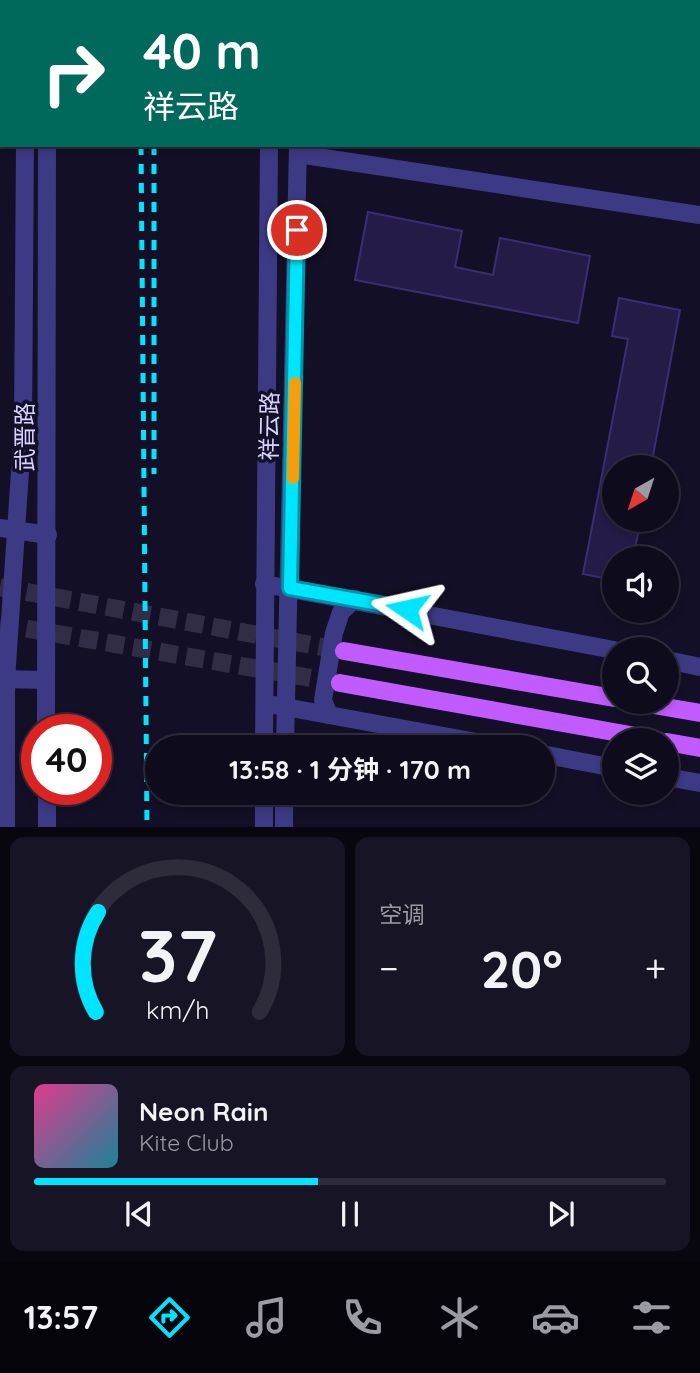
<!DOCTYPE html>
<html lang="zh">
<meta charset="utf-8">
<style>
:root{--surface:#0e0b1c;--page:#171425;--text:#f1f3f6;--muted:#9b9ba3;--line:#2e2b3b;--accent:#00e5ff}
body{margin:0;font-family:Quicksand,"Noto Sans SC",sans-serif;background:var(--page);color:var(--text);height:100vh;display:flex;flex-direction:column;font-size:26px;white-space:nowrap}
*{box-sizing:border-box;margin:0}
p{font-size:23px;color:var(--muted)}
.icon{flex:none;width:38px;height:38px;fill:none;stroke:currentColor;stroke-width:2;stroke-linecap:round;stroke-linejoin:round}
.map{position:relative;height:827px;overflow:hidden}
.details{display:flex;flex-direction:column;gap:10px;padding:10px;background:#08060f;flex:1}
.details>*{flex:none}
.top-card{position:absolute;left:0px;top:0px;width:700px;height:147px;box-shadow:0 4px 10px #0003,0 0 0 2px var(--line);background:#00695c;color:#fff;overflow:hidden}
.needle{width:46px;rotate:219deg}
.controls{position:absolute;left:602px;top:455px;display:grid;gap:14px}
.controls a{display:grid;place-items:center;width:77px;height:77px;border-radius:50%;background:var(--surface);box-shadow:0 4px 10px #0003,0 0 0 2px var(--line);font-size:35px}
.speed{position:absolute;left:21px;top:714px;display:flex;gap:14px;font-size:35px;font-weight:700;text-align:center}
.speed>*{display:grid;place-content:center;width:91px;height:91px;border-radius:50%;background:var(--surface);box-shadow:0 4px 10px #0003,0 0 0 2px var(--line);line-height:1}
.speed .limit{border:10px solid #d22;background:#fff;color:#111}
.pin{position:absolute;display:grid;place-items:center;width:60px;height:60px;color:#fff;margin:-30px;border:4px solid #fff;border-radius:50%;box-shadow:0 2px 7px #0007}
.me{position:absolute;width:77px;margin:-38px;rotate:281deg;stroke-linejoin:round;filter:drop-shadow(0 0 5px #0008)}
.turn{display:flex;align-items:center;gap:24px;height:147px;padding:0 28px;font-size:32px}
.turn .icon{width:91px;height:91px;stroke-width:2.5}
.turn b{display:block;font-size:49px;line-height:60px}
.big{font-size:52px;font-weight:700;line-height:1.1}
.details .tile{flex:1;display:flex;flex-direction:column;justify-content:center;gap:10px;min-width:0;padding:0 24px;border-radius:14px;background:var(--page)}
.details .dial{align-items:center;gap:0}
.dial svg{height:182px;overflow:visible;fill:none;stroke:var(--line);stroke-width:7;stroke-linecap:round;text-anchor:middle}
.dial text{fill:var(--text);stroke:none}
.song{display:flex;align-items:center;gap:21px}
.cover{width:84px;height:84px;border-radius:10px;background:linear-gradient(135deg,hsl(330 70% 55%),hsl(190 70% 35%))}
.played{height:7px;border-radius:4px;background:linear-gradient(90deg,var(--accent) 45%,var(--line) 45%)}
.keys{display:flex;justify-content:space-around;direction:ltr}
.heat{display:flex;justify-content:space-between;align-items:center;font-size:38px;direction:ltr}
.details .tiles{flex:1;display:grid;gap:10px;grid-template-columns:1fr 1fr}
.tile:last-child{grid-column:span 2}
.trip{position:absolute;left:145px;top:735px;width:410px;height:70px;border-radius:35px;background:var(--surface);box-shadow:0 4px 10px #0003,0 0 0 2px var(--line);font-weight:700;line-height:70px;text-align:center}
.dock{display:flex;height:112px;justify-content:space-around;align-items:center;background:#06040b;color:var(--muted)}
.dock .icon{width:49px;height:49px}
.dock .on{color:var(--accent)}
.dock b{font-size:32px;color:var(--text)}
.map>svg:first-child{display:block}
</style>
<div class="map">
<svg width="700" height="827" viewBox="0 0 700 827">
<rect width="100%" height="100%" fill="#130f26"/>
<g fill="#241b47" stroke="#3b2d73" stroke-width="2">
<path d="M368,212l94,19 -7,36 38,8 7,-37 90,18 -12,67 -223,-43z"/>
<path d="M619,298l61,12 -29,157h-37v53h27l-8,38h-19v22l-31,-6 45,-235 -16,-3z"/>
</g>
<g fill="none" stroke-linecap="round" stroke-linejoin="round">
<g stroke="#312d47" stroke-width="18" stroke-dasharray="18 9" stroke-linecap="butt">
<path d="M0,587l344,64"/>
<path d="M0,624l340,59"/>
</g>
<g stroke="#3d3a85" stroke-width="18">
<path d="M26,0v2"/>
<path d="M47,2v-2"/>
<path d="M271,2v-2"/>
<path d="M302,2v-2"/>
<path d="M298,154l402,61"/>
<path d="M0,528l48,7"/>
<path d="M264,584l350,66"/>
<path d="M667,660l33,7"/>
<path d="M0,679l46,1"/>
<path d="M274,705l230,42"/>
<path d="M329,715l-6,-15 11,-67 7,-21 14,-13"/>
<path d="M46,730l1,-585"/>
<path d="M264,747l5,-602"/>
<path d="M285,747l13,-602"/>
<path d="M542,754l72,14"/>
<path d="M667,777l33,6"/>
<path d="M47,789v38"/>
<path d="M264,793v34"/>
<path d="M6,827v-147l17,-253 2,-282"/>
<path d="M284,827v-34"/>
</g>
<g stroke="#c25bff" stroke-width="18">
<path d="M344,651l270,47"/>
<path d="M340,683l318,57"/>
<path d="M636,702l64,11"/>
<path d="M667,742l33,6"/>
</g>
<g stroke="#00e5ff" stroke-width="5" stroke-dasharray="10 9" stroke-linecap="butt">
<path d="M140,0v2"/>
<path d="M154,2v-2"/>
<path d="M141,145l6,682"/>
<path d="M154,145v329"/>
</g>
</g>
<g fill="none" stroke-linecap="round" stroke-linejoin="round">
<defs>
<path id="route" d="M297,230l-7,358 117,21"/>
</defs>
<use href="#route" stroke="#0095a6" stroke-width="18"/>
<use href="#route" stroke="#00e5ff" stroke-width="12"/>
<path stroke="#f59e0b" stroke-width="12" d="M293,478l2,-95"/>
</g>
<g text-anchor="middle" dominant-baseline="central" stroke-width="7" stroke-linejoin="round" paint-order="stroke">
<g font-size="23" fill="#d9d4ff" stroke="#130f26">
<text transform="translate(269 426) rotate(-89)">祥云路</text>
<text transform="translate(24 437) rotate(-90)">武晋路</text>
</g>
</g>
</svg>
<div class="controls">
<a><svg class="needle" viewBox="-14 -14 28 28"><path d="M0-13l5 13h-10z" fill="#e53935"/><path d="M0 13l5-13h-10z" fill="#9b9ba3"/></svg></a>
<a><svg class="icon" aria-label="sound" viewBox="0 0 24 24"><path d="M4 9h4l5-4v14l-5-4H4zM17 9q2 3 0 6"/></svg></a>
<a><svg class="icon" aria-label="search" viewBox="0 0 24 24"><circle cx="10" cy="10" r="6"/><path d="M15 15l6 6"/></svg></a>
<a><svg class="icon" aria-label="layers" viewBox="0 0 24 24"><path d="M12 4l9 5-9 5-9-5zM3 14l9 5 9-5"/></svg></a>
</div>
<div class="speed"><div class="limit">40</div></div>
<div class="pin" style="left:297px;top:230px;background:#d93025"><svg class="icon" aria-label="arrive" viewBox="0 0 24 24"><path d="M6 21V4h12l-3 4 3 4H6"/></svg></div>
<svg class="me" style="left:407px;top:609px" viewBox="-20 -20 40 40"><path d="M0-17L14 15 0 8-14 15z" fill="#00e5ff" stroke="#fff" stroke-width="4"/></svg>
<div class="trip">13:58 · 1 分钟 · 170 m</div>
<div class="top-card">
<div class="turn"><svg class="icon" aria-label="right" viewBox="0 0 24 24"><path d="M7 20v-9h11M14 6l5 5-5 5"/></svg><div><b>40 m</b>祥云路</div></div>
</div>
</div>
<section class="details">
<div class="tiles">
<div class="tile dial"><svg viewBox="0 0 100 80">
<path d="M14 69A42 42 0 1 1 86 69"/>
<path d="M14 69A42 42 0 0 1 15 25" stroke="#00e5ff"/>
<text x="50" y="56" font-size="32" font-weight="700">37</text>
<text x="50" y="72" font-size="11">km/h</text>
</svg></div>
<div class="tile"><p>空调</p>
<div class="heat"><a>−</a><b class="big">20°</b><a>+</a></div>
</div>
<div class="tile">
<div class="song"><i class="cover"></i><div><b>Neon Rain</b><p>Kite Club</p></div></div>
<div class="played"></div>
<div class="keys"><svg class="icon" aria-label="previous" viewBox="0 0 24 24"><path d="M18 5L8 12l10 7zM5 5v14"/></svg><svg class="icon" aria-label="pause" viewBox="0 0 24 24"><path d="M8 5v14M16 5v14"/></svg><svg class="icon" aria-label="next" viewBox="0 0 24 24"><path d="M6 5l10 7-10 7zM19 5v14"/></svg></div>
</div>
</div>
</section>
<nav class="dock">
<b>13:57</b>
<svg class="icon on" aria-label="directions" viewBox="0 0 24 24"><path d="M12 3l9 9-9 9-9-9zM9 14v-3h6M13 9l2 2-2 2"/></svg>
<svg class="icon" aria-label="music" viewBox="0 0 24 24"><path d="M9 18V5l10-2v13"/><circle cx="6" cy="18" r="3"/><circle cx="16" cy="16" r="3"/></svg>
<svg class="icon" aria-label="phone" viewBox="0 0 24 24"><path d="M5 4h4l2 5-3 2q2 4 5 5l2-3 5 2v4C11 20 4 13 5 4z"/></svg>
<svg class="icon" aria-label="climate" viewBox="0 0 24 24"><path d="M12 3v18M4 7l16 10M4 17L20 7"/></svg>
<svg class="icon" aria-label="car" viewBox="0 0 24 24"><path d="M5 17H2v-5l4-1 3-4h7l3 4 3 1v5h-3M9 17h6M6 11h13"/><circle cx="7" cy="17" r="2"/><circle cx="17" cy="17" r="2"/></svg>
<svg class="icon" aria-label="filters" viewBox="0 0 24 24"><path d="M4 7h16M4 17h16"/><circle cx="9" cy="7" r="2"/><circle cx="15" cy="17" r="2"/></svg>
</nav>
